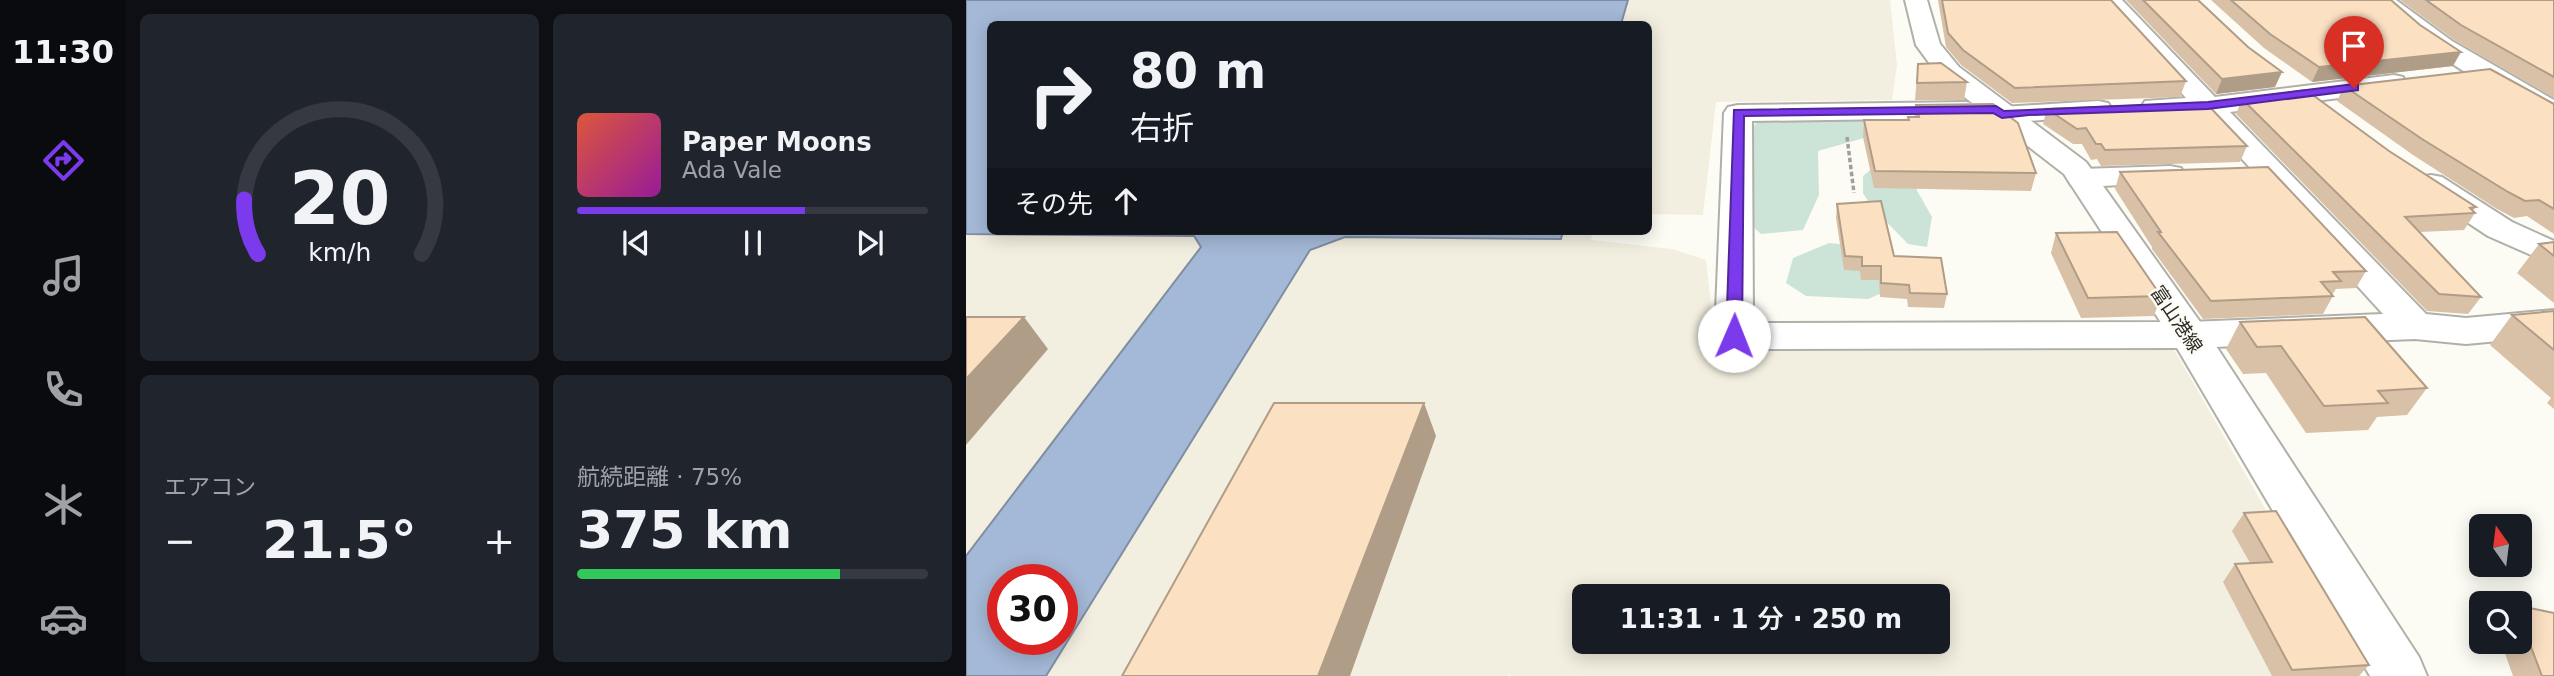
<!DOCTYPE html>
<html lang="ja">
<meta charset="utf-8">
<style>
:root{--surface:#171b24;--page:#20242c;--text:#f1f3f6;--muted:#9ea1a6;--line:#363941;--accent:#7c3aed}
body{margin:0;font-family:"DejaVu Sans","Noto Sans JP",sans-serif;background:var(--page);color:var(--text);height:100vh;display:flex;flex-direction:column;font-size:26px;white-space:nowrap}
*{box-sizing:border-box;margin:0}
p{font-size:23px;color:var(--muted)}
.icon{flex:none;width:38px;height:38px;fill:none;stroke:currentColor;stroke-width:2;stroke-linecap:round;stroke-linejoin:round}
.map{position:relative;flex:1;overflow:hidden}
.details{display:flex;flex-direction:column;gap:14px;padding:14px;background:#0d0f14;width:840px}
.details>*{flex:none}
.guide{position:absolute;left:21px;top:21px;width:665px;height:214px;border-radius:10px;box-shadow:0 4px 18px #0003;background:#171b24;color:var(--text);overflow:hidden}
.needle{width:46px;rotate:346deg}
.tools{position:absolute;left:1503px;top:514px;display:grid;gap:14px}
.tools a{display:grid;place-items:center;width:63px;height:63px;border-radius:10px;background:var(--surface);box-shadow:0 4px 18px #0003;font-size:35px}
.speed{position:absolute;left:21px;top:564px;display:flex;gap:14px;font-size:35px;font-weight:700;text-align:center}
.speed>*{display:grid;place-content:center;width:91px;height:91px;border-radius:50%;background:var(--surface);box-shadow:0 4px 18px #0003;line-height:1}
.speed .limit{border:10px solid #d22;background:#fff;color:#111}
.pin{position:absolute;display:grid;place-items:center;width:60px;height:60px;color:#fff;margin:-72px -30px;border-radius:50% 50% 50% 0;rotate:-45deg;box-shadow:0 0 7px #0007}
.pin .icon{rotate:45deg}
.me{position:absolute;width:77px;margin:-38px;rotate:1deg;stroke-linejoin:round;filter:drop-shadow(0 0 5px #0008)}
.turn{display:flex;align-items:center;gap:24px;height:147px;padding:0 28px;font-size:32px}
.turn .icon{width:91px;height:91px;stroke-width:2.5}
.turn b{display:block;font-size:49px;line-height:60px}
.then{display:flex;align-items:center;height:66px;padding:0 28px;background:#0003;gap:14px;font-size:26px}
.big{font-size:52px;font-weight:600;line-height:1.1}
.details .tile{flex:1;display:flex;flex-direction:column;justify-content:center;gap:10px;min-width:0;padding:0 24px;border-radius:10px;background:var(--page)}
.details .dial{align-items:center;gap:0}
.dial svg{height:182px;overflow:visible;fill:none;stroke:var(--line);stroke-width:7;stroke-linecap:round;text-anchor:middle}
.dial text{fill:var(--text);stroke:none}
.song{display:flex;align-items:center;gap:21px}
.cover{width:84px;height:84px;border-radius:10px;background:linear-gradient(135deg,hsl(10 70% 55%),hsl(300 70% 35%))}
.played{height:7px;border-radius:4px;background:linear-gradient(90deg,var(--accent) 65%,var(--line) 65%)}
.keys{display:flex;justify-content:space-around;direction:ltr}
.heat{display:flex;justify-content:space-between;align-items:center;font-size:38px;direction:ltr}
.charge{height:10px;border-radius:5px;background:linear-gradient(90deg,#34c759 75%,var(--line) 0)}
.details .tiles{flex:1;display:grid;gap:14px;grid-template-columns:repeat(2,1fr)}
.trip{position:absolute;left:606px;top:584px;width:378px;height:70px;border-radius:10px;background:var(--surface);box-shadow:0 4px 18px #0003;font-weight:600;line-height:70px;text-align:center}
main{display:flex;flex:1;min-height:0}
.dock{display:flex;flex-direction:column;width:126px;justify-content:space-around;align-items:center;background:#090b0e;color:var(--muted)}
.dock .icon{width:49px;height:49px}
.dock .current{color:var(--accent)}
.dock b{font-size:32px;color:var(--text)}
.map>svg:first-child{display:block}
</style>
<main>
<nav class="dock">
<b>11:30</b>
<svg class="icon current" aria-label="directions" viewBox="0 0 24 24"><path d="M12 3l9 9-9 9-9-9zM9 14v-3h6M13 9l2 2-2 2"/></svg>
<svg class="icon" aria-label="music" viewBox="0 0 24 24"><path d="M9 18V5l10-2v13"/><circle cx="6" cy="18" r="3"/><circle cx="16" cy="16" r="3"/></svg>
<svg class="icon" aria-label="phone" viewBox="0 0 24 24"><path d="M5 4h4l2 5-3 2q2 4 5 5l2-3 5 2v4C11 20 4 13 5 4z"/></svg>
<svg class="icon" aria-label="climate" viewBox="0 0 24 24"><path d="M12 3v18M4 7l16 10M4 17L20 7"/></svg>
<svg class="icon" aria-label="car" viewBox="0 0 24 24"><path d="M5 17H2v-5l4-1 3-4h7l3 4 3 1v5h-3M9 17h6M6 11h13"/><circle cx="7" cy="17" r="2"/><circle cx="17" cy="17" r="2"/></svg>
</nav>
<section class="details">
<div class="tiles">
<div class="tile dial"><svg viewBox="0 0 100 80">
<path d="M14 69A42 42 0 1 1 86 69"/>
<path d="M14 69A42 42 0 0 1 8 45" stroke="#7c3aed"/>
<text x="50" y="56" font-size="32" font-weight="700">20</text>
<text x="50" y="72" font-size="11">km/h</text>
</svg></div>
<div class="tile">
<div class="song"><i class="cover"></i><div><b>Paper Moons</b><p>Ada Vale</p></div></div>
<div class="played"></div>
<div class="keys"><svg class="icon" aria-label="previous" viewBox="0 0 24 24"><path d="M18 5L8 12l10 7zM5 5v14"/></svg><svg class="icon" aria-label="pause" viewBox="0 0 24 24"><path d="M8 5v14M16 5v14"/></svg><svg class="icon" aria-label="next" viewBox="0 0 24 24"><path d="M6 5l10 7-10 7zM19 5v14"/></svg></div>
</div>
<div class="tile"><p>エアコン</p>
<div class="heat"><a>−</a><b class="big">21.5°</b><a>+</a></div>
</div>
<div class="tile"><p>航続距離 · 75%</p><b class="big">375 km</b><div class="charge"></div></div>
</div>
</section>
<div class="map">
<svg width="1588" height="676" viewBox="0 0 1588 676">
<rect width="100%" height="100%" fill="#fdfcf4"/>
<g fill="#f2efe0" fill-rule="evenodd">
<path d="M662,0h262l7,65 -5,35 -176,2 -13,113 -54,-1 -1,-190h-27z"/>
<path d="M597,231h31l-3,9 81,9 34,11 10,90 455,-6 190,332h-850l-2,-2 -1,2h-542v-442l228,2 8,11 108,3 34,-13 216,2zM37,579h59v60h-59zM618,597h353v45h-353z"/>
</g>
<g fill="#cce4d8">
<path d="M920,117l9,6 -6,8 -71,20 1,44 -16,35 -42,4 -18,-16v-61l12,-33 12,-4z"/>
<path d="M915,161l29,17 22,39 -5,30 -19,-3 -37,-38 -8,-13v-17z"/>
<path d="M863,243l22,2 38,45 -21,9 -62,-3 -20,-13 7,-25z"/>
</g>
<path fill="#a4b9d7" stroke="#808ea2" stroke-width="2" fill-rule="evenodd" d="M0,0h662l-7,24h-631v207h573l-2,8 -216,-2 -35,13 -264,426h-80v-120l235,-309 -7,-11 -228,-2zM37,579h59v60h-59z"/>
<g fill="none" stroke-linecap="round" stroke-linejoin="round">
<defs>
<g id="minor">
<path d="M1132,0h24l93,97 179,-22 9,2 4,6 -4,6 -9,2 -164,21 196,202 40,4 88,-8v26l-88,8 -51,-5 -226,9 -455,1 -14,-4 -5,-9 9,-223 4,-6 10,-2 228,-3 10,2 4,6 -4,6 -10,2 -214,3 1,202 436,-1 194,-8 -182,-200 -46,1 -10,-2 -4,-6 4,-6 41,-3z"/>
<path d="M1405,0h25l56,41 102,59v19c-33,-8 -164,-91 -183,-119z"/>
<path d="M1132,101l10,2 4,6 -4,6 -106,8 -10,-2 -4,-6 4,-6 10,-2z"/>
<path d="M1204,166l11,2 4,7 -4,7 -99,5 -11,-2 -4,-7 4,-7 11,-2z"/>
<path d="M1465,175l11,2 70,45 42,19v24l-66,-29 -68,-45 -5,-7 5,-7z"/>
</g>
<path id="major" d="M939,0h22l13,44 19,23 127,95 117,164 216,331 8,19h-57l-197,-335 -109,-167 -123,-95 -25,-34z"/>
</defs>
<use href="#minor" stroke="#b1b0a8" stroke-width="4"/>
<use href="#major" stroke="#b1b0a8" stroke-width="4"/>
<path stroke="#a09f99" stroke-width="3.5" stroke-dasharray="4.5 2.5" stroke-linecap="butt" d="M881,137l7,56"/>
<use href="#minor" fill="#fff" fill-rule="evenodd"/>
<use href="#major" fill="#fff" fill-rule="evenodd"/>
</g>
<g fill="#d8c1a7">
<path d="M972,0h173l75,81 -6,16 -168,6 -51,-38 -15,-18z"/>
<path d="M1160,0h72l77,87 -59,7z"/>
<path d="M1245,0h180l62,66 -141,16 -48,-34z"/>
<path d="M1434,0h154v98l-101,-59z"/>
<path d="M952,64l49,18 -3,18h-49z"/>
<path d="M1378,86l210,18v130l-27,-18 -13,2 -17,-9 -84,-54 -76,-54z"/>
<path d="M1276,99l147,52 87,56 -3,4 2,2 -11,17 -44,2 61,65 -13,17 -41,-3 -191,-197z"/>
<path d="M950,105l120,68 -5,18 -157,-3 -11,-51 1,-17h44v-3h6z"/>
<path d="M1081,109l200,37 -7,16 -139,4 -4,-7 -6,1 -9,-16h-9l-30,-20z"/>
<path d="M1154,172l246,99 -10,17 -20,1 -4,6 1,1 -10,18 -120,5 -51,-70v-2l-37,-58z"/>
<path d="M871,204l57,52 53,38 -3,14 -36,-1 -1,-8 -27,-2 -1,-17h-18l-1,-9 -16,-1 -8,-52z"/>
<path d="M1090,233l105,63 -7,20 -73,2 -30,-65z"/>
<path d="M1588,242v61l-37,-30 22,-29z"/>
<path d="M1588,311v98l-7,-6 4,-5 -61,-53 22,-30z"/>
<path d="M1274,322l187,66 -20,27 -30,2 -9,13 -62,3 -40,-60 -23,1 -17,-25z"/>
<path d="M1278,513l125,152 -10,11h-87l-49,-94 12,-18 15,-1 -18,-32z"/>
<path d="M1554,606l34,70h-41l-12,-34h19z"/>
</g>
<g fill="#b09d88">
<path d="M1495,52l-8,14 -141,16 7,-15z"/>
<path d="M1316,72l-7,15 -59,7 6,-15z"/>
<path d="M58,317l24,32 -82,96v-66z"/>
<path d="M458,403l12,33 -86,240h-32z"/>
</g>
<g fill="#fbe0c2" stroke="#b09d88" stroke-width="2">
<path d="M976,0h169l75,81 -171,7 -52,-38 -15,-17z"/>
<path d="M1177,0h55l50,47 34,25 -60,7z"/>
<path d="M1265,0h160l29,25 41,27 -142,15 -49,-33z"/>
<path d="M1460,0h128v77l-93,-52z"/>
<path d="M975,63l26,19 -50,1 1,-19z"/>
<path d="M1524,69l64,35v105l-15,-9 -14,1 -17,-9 -86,-53 -78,-53z"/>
<path d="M1340,90l83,61 87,56 -6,1 5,5 -70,4 76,80 -42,-3 -197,-195z"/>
<path d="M1240,103l41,43 -142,4 -4,-6h-5l-10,-16 -9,1 -30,-20z"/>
<path d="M1027,104l25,19 18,50 -161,-2 -11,-51h45l-1,-3h11l-3,-12z"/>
<path d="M1302,167l98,104 -33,1 8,9 -20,1 12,14 -122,5 -53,-69h3l-41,-60z"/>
<path d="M915,201l13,55 47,2 6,36 -37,-1 -1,-8 -28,-2v-17h-19v-9l-17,-1 -8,-52z"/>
<path d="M1151,232l44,64 -73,2 -32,-65z"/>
<path d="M1588,242v14l-15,-12z"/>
<path d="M1588,311v39l-42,-35z"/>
<path d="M0,317h58l-58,62z"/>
<path d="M1399,317l62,71 -49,3 10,12 -64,3 -43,-60 -24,1 -17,-25z"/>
<path d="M308,403h150l-106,273h-196z"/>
<path d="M1310,511l93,154 -77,5 -57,-106 37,-2 -28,-49z"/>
<path d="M1554,606l34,7v63h-12l-22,-58z"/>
</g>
<path fill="#7c3aed" stroke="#51269a" stroke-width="2" d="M1388,84l4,1v5l-150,19 -179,6 -27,3 -9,-5 -249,3 -2,220 -8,5 -8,-5 8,-226 262,-4 8,5 204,-9z"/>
<g text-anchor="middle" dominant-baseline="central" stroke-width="5" stroke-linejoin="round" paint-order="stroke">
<g font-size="19" fill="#2c2b28" stroke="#fdfcf4">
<text transform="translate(1211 319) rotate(56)">富山港線</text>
</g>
</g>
</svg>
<div class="tools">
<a><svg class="needle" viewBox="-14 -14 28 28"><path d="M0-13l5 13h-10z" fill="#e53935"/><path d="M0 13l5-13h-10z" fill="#9ea1a6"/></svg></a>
<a><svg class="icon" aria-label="search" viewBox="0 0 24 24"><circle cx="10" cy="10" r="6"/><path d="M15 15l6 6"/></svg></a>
</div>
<div class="speed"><div class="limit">30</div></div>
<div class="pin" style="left:1388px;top:88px;background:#d93025"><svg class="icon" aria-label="arrive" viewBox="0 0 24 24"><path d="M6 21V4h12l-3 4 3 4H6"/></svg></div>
<svg class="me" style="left:768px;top:336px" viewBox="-20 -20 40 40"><circle r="19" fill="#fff"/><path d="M0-13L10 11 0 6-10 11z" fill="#7c3aed"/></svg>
<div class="trip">11:31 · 1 分 · 250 m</div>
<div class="guide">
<div class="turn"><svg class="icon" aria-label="right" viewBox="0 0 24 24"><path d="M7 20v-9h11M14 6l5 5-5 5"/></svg><div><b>80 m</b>右折</div></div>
<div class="then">その先<svg class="icon" aria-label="ahead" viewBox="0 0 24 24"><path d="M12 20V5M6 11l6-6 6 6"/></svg></div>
</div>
</div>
</main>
